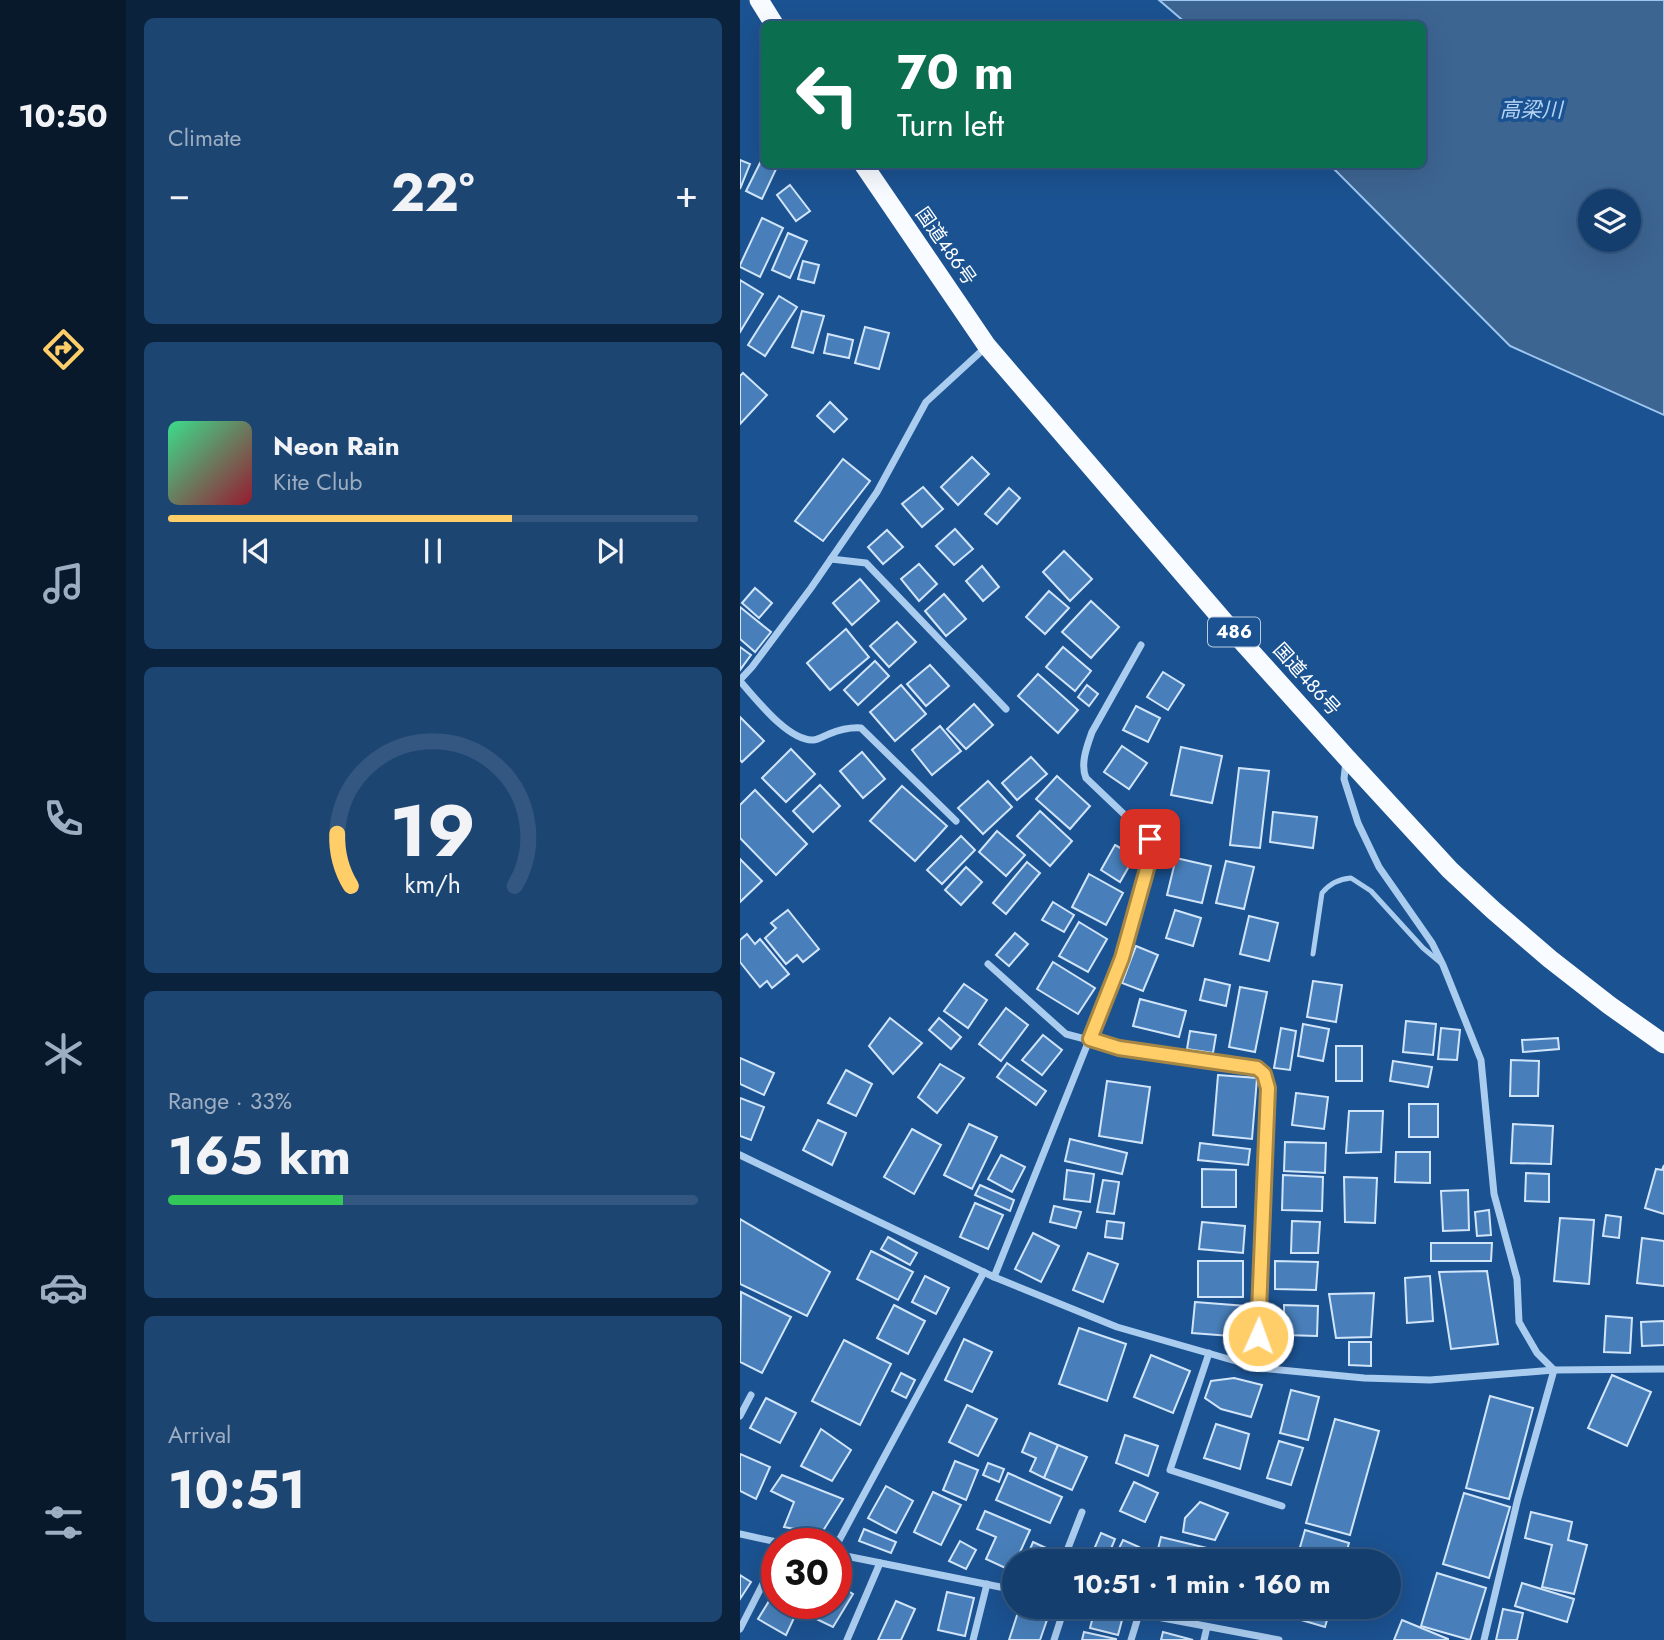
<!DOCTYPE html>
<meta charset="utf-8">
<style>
:root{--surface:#143e6d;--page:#1d4572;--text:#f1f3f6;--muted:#9daec2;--line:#335780;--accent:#ffce68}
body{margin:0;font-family:Jost,"Noto Sans JP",sans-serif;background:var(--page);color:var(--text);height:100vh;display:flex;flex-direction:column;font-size:26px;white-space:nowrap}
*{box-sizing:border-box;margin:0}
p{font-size:23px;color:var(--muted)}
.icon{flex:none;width:38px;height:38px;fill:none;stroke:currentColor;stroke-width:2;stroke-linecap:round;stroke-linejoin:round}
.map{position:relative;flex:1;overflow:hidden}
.drawer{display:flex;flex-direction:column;gap:18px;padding:18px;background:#0b223c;width:614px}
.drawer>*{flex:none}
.guide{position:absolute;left:21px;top:21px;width:665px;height:147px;border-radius:10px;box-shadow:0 7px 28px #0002,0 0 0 2px var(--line);background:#0b6e4f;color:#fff;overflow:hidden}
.buttons{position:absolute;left:838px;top:189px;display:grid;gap:14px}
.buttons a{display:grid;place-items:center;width:63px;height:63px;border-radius:50%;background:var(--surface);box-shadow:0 7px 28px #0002,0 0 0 2px var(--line);font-size:35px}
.speed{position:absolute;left:21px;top:1528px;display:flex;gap:14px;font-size:35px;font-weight:700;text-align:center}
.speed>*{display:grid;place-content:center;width:91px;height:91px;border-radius:50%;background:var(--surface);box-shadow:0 7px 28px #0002,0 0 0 2px var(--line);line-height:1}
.speed .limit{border:10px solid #d22;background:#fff;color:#111}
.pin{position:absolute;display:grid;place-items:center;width:60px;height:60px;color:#fff;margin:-30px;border-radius:14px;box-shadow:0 4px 10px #0006}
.me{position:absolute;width:77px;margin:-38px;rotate:2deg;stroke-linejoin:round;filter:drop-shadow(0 0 5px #0008)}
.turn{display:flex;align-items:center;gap:24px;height:147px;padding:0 21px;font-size:32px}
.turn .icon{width:91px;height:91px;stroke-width:2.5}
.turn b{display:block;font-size:49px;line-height:60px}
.big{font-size:52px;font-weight:700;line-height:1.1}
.drawer .card{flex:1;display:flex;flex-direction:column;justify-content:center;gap:10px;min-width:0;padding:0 24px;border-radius:10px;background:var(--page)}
.drawer .dial{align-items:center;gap:0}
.dial svg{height:182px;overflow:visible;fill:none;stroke:var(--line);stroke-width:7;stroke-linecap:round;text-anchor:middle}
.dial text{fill:var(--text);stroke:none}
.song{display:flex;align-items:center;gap:21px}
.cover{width:84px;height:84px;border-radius:10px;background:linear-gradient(135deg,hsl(150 70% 55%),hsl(350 70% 35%))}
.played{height:7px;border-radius:4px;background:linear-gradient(90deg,var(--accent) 65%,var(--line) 65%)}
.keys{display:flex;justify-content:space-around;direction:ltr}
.heat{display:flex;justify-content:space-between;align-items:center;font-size:38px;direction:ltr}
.charge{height:10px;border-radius:5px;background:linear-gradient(90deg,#34c759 33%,var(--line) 0)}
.trip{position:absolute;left:262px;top:1549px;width:399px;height:70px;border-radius:35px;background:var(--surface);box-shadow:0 7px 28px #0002,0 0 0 2px var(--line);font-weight:700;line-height:70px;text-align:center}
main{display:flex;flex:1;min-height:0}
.tab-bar{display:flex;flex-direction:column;width:126px;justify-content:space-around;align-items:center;background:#08192c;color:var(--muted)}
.tab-bar .icon{width:49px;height:49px}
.tab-bar .on{color:var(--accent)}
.tab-bar b{font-size:32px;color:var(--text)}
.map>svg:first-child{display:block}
</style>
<main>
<nav class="tab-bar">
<b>10:50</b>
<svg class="icon on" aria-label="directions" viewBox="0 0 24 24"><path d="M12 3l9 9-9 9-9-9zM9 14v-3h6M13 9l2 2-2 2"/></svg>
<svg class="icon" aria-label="music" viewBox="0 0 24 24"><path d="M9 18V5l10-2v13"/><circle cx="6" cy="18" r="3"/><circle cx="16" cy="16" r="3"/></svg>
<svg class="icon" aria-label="phone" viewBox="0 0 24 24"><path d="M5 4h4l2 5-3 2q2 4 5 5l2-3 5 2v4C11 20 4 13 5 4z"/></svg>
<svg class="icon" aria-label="climate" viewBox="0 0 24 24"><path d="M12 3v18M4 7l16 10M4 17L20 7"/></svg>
<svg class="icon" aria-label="car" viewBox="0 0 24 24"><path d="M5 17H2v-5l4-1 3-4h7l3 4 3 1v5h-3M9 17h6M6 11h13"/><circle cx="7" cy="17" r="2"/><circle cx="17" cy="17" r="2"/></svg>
<svg class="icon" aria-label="filters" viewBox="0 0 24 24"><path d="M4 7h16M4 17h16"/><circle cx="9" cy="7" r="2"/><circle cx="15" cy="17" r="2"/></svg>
</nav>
<section class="drawer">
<div class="card"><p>Climate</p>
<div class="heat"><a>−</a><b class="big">22°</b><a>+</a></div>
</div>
<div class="card">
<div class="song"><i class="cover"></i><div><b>Neon Rain</b><p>Kite Club</p></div></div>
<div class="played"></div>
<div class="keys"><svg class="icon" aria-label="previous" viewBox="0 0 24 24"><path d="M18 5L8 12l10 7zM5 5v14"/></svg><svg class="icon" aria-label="pause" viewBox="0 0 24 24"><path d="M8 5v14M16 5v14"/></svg><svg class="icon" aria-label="next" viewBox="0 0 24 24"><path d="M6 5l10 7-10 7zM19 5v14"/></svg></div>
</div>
<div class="card dial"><svg viewBox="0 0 100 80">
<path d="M14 69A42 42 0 1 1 86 69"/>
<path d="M14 69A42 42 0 0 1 8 46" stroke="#ffce68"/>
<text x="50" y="56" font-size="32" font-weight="700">19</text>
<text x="50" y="72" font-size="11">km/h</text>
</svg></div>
<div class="card"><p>Range · 33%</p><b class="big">165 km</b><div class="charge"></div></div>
<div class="card"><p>Arrival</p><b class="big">10:51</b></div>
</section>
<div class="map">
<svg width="924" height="1640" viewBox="0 0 924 1640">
<rect width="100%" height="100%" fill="#1b5291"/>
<path fill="#3d6592" stroke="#9dc7f1" stroke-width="2" fill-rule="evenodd" d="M419,0h505v415l-154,-69 -180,-181 92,-1v-140h-235zM850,201h39v39h-39z"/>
<g fill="#487fba" stroke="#d1e5fa" stroke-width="2">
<path d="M22,159l2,2v3h8l5,3 -15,32 -16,-8z"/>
<path d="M0,160l10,4 -10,25z"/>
<path d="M50,185l20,26 -14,10 -19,-26z"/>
<path d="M22,218l21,10 -23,49 -20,-10v-2z"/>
<path d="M48,233l19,8 -17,37 -18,-8z"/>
<path d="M63,261l16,4 -5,18 -16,-4z"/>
<path d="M0,280l23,14 -23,38z"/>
<path d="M39,296l18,11 -32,49 -17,-11z"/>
<path d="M62,311l22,5 -11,37 -21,-6z"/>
<path d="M125,327l24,6 -10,36 -24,-6z"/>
<path d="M88,334l25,6 -4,18 -25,-5z"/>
<path d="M3,373l24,22 -27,29v-48z"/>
<path d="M90,402l17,17 -13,13 -17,-16z"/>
<path d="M232,457l17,17 -31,31 -17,-18z"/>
<path d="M103,459l27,22 -47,60 -28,-20z"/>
<path d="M183,487l20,22 -21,18 -20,-23z"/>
<path d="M269,488l11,10 -23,26 -12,-10z"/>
<path d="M215,529l18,20 -19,16 -18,-19z"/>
<path d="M147,530l16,17 -20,17 -15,-17z"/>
<path d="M324,551l28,28 -22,22 -27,-29z"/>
<path d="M179,564l18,20 -18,17 -18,-22z"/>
<path d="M242,566l17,21 -16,14 -17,-20z"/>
<path d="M120,579l19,22 -27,24 -19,-22z"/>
<path d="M15,588l17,15 -13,15 -17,-15z"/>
<path d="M309,591l20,17 -24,26 -19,-17z"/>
<path d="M204,594l22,25 -20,17 -21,-25z"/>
<path d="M351,601l28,26 -28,31 -29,-26z"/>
<path d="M0,607l31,25 -16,20 -15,-13z"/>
<path d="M157,622l19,20 -27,25 -19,-21z"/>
<path d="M106,629l23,28 -39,33 -23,-27z"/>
<path d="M0,647l11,8 -11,15z"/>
<path d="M323,647l28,24 -16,20 -29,-24z"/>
<path d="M135,661l14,15 -31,29 -14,-15z"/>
<path d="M190,665l19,21 -23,20 -19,-22z"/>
<path d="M423,672l21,13 -16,25 -21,-13z"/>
<path d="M298,674l40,36 -20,23 -40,-37z"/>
<path d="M161,685l25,29 -31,27 -25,-29z"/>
<path d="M347,685l11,9 -9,12 -11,-9z"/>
<path d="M234,704l19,21 -27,24 -19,-20z"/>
<path d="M396,706l24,12 -12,24 -25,-12z"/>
<path d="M0,717l24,24 -22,21 -2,-2z"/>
<path d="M200,726l21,25 -29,24 -20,-25z"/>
<path d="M382,746l25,17 -18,26 -25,-17z"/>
<path d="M441,747l41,9 -10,47 -41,-8z"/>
<path d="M51,749l24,25 -29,28 -24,-24z"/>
<path d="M122,752l23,27 -22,19 -23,-27z"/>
<path d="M291,757l16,17 -30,26 -15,-17z"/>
<path d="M499,768l30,3 -9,77 -30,-3z"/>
<path d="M317,776l33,30 -20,23 -34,-30z"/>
<path d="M248,781l24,26 -29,27 -25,-26z"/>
<path d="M80,785l20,21 -27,26 -20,-21z"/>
<path d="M162,786l45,40 -32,35 -45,-40z"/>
<path d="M15,790l52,54 -31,31 -36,-37v-33z"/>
<path d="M300,811l32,30 -22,25 -33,-30z"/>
<path d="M533,812l44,5 -4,31 -43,-6z"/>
<path d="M257,831l28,24 -19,21 -27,-24z"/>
<path d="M221,836l14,14 -33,34 -15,-14z"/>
<path d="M375,845l20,11 -15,26 -19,-12z"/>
<path d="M436,858l35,8 -9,37 -35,-8z"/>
<path d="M0,859l22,22 -22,21z"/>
<path d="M486,861l28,6 -10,42 -28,-6z"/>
<path d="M287,862l13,11 -34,41 -13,-11z"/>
<path d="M226,867l16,15 -21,23 -16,-15z"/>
<path d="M349,874l34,19 -17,32 -34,-18z"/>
<path d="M313,902l21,13 -10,17 -22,-12z"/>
<path d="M48,910l31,39 -16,13 -6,-7 -11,9 -21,-26 11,-10 -5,-5z"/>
<path d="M435,910l26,8 -8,28 -27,-8z"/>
<path d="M509,916l29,7 -9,38 -29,-7z"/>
<path d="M339,922l28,17 -19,33 -29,-16z"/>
<path d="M275,933l13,11 -19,22 -13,-11z"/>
<path d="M7,934l8,10 5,-5 29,35 -17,14 -5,-7 -7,6 -20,-25v-22z"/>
<path d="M396,946l22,9 -15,36 -21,-8z"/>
<path d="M313,962l42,26 -17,26 -41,-25z"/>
<path d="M465,979l25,6 -4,21 -26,-6z"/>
<path d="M573,981l29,4 -6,37 -29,-5z"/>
<path d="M224,984l23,16 -19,28 -24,-17z"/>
<path d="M500,987l27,5 -12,60 -26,-5z"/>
<path d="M400,999l46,12 -7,26 -46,-11z"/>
<path d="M266,1008l22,17 -27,36 -22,-17z"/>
<path d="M150,1018l32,25 -29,31 -24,-28z"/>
<path d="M199,1018l22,19 -10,12 -22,-19z"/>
<path d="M666,1021l30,3 -3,31 -30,-3z"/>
<path d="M563,1024l26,5 -6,32 -25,-5z"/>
<path d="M541,1028l15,3 -6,39 -16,-2z"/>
<path d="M701,1028l19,2 -3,30 -19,-1z"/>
<path d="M450,1031l26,4 -3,18 -26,-4z"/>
<path d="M303,1035l19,15 -20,25 -20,-15z"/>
<path d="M818,1038l1,11 -36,3 -1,-12z"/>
<rect x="596" y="1046" width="26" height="35"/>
<path d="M0,1058l34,15 -10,22 -24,-11z"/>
<path d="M771,1060l28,1 -1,35h-28z"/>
<path d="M653,1061l39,6 -4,20 -38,-6z"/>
<path d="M267,1063l39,28 -10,14 -39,-28z"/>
<path d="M200,1064l24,14 -27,35 -19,-16z"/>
<path d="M106,1070l26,14 -16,32 -28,-13z"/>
<path d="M478,1075l39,3 -5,61 -39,-4z"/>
<path d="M367,1081l43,6 -8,56 -43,-7z"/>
<path d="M556,1093l32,4 -4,32 -32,-4z"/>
<path d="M0,1098l24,9 -13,33 -11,-4z"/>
<rect x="669" y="1104" width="29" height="33"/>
<path d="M609,1111h34l-2,41 -35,1z"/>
<path d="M78,1120l28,13 -14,32 -29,-15z"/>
<path d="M229,1124l28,13 -25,52 -28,-14z"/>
<path d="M773,1124l40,2 -2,38 -40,-1z"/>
<path d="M172,1129l29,16 -27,49 -30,-17z"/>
<path d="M330,1139l57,14 -5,21 -57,-13z"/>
<path d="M545,1142l41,1 -1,30 -41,-2z"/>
<path d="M460,1143l50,6 -2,16 -50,-5z"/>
<path d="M656,1152h34v31l-35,-1z"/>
<path d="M261,1155l24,12 -13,25 -24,-13z"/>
<path d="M924,1165v49l-19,-6 11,-39 6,1z"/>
<path d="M462,1169l34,1v37h-34z"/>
<path d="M327,1170l27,4 -4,28 -26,-3z"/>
<path d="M786,1173l23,1v28l-24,-1z"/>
<path d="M543,1175l40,2 -1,34 -40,-1z"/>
<path d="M604,1177l33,1 -2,45 -30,-1z"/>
<path d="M363,1180l16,2 -5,32 -17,-2z"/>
<path d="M240,1185l34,15 -4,11 -35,-16z"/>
<path d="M728,1190l1,40 -26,1 -2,-40z"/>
<path d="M235,1203l28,12 -15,34 -28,-12z"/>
<path d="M314,1206l27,6 -5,16 -26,-6z"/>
<path d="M749,1210l2,25 -14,1 -2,-24z"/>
<path d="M866,1215l15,2 -2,21 -16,-2z"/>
<path d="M820,1218l34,2 -5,64 -35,-3z"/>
<path d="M0,1219l90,53 -23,44 -67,-32z"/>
<path d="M367,1221l17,2 -2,16 -17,-2z"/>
<path d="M552,1221l28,1 -2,31h-27z"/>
<path d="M462,1222l43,4 -2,27 -44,-4z"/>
<path d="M293,1233l26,13 -18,36 -26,-13z"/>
<path d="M148,1237l29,16 -7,12 -29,-16z"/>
<path d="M902,1238l22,3v45l-27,-3z"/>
<path d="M691,1243h61l-1,18h-60z"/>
<path d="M131,1251l42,21 -15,28 -41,-21z"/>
<path d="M348,1253l30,11 -15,38 -30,-12z"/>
<rect x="458" y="1261" width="45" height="36"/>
<path d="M535,1261l43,1 -2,28 -41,-1z"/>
<path d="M747,1271l11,73 -47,5 -12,-77z"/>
<path d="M185,1276l24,12 -13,26 -24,-12z"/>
<path d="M690,1276l3,45 -26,2 -2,-45z"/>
<path d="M1,1292l50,25 -29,56 -22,-11z"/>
<path d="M634,1293l-3,44 -35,1 -7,-44z"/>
<path d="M455,1302l51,4 -2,31 -52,-4z"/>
<path d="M154,1305l31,16 -17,33 -31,-16z"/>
<path d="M544,1305l34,1 -1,30 -33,-1z"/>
<path d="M866,1316l26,2 -2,35 -26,-1z"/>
<path d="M924,1321v24l-22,1 -1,-24z"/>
<path d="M339,1328l47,16 -19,57 -48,-17z"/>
<path d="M224,1339l28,13 -20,40 -27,-12z"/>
<path d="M104,1340l47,24 -31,61 -48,-24z"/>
<path d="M609,1342h22v24l-22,-1z"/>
<path d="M411,1355l39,16 -17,42 -39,-16z"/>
<path d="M161,1373l14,7 -9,18 -14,-7z"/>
<path d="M872,1375l39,17 -24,54 -39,-18z"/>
<path d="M494,1378l28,7 -11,32 -30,-8 -16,-11 6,-17z"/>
<path d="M551,1390l28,7 -11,43 -28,-7z"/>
<path d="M750,1396l43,12 -24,91 -43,-11z"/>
<path d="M26,1398l30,15 -16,30 -30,-15z"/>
<path d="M227,1405l30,14 -19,37 -29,-14z"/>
<path d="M595,1419l44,12 -29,104 -44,-12z"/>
<path d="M476,1424l33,10 -9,35 -36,-11z"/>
<path d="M81,1429l30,21 -19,31 -31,-15z"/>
<path d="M290,1433l28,12 -14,33 -14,-7 6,-13 -14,-6z"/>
<path d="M385,1435l33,11 -10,30 -32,-13z"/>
<path d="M539,1441l24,7 -12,37 -24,-7z"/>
<path d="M318,1445l29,12 -15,33 -28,-12z"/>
<path d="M0,1454l30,13 -14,32 -16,-8z"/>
<path d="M215,1461l23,9 -12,30 -23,-10z"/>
<path d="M248,1463l16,6 -5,13 -16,-7z"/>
<path d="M268,1473l54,24 -12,26 -54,-23z"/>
<path d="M42,1475l61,24 -22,35 -37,-7 10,-25 -23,-11z"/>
<path d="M394,1482l24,11 -13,29 -25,-11z"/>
<path d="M146,1486l27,15 -17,32 -28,-15z"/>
<path d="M193,1492l28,13 -20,40 -27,-13z"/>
<path d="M724,1493l46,14 -21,71 -46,-14z"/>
<path d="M460,1502l28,11 -13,27 -32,-8 2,-14z"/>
<path d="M245,1511l45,19 -14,31h-1l-3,10 -26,-12 10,-22 -19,-8z"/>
<path d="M791,1512l41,10 -4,18 19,5 -13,49 -32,-7 10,-42 -27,-7z"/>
<path d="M124,1529l32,13 -5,11 -32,-12z"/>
<path d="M565,1530l44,13 -5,18h-48z"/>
<path d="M361,1533l14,6 -9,22h-17z"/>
<path d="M421,1537l46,11 -3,13h-49z"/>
<path d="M383,1540l16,7 -6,14h-20z"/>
<path d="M220,1541l16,9 -10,19 -17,-8z"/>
<path d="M293,1542l22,10 -4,9h-26z"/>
<path d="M486,1551l32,10h-35z"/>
<path d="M697,1573l49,15 -16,52 -49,-14z"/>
<path d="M0,1575l11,7 -11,17z"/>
<path d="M96,1583l17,11 -20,33 -27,-13 8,-11h22z"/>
<path d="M782,1583l52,16 -7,23 -52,-16z"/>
<path d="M37,1588v15h24l-15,32 -28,-16z"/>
<path d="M207,1592l27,6 -9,38 -27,-6z"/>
<path d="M156,1601l19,8 -14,31h-23z"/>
<path d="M280,1606l29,8 -9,26h-31z"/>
<path d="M543,1606h48l-6,21 -44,-13z"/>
<path d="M763,1609l20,4 -6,27h-21z"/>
<path d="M354,1613l28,7 -4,15 -28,-7z"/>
<path d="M662,1620l46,19v1h-54z"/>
<path d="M344,1632l32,7v1h-34z"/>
<path d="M423,1632l30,8h-32z"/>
</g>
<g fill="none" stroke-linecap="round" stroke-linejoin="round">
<path stroke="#aaccef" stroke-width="5" d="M573,954l9,-61c8,-10 17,-14 29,-15l20,13 52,57 18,15"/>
<g stroke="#aaccef" stroke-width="7">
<path d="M91,559l35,4 140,146"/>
<path d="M0,680l12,-13 59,-79 66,-96 49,-90 61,-56"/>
<path d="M0,681c16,18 48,60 73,59 5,0 11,-4 16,-6 10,-4 20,-7 32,-6l95,93"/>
<path d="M606,761l-2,18 14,44 21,44 53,76 11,22 38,95 13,134 23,85 2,43 18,31 17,17"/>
<path d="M248,964l78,70 53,14 138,20 7,6 5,14 -11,248 2,32"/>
<path d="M0,1155l254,122 123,50 143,41 104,10 66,2 124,-10 110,-1"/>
<path d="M254,1277l128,-319 28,-100v-19l-64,-61c-6,-14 1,-32 6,-46l49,-87"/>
<path d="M469,1353l-39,117 112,36"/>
<path d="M0,1416l11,-21"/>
<path d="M0,1534l46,10"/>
<path d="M96,1546l148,-274"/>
<path d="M96,1554l179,36"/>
<path d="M323,1561l19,-49"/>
<path d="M359,1606l180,34"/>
<path d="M0,1629l37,-73"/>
<path d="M107,1640l33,-77"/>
<path d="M233,1640l14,-56"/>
<path d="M314,1640l11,-34"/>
<path d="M391,1640l8,-26"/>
<path d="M464,1640l3,-13"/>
<path d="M744,1640l34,-142 36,-128"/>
</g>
<g stroke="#f8fbff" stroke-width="19">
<path d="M19,0l15,24"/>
<path d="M123,164l124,182 241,280 118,131 104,113 43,40 57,49 59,46 55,39"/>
</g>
</g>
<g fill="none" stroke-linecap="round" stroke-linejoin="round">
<defs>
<path id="route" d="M410,839v19l-28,100 -32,81 29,9 138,20 7,6 4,14 -10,248"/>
</defs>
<use href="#route" stroke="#a68644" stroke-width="18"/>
<use href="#route" stroke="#ffce68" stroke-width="12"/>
</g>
<g text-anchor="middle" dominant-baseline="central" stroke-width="7" stroke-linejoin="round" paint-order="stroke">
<rect fill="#1b5291" stroke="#bbcbde" stroke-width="2" x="468" y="617.5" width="52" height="29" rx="5"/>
<g font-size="18" font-weight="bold" fill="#fff">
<text x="494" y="632">486</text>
</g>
<g font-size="19" fill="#fff" stroke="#1b5291">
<text transform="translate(206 246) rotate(55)">国道486号</text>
<text transform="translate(567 679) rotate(48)">国道486号</text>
</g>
<g font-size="21" font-style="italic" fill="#b6d5f6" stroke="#1b5291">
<text x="791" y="110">高梁川</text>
</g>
</g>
</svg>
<div class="buttons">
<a><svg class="icon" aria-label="layers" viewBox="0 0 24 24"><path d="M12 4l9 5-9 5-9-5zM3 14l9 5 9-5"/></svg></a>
</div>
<div class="speed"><div class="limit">30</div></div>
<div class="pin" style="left:410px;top:839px;background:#d93025"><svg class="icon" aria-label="arrive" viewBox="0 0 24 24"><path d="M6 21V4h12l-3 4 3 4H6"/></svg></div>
<svg class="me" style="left:518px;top:1336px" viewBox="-20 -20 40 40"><circle r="17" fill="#ffce68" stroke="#fff" stroke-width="3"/><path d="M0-11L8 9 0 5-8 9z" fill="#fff"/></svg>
<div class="trip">10:51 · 1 min · 160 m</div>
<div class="guide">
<div class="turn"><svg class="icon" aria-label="left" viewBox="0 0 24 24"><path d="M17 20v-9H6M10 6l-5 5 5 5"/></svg><div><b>70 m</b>Turn left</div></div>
</div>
</div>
</main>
